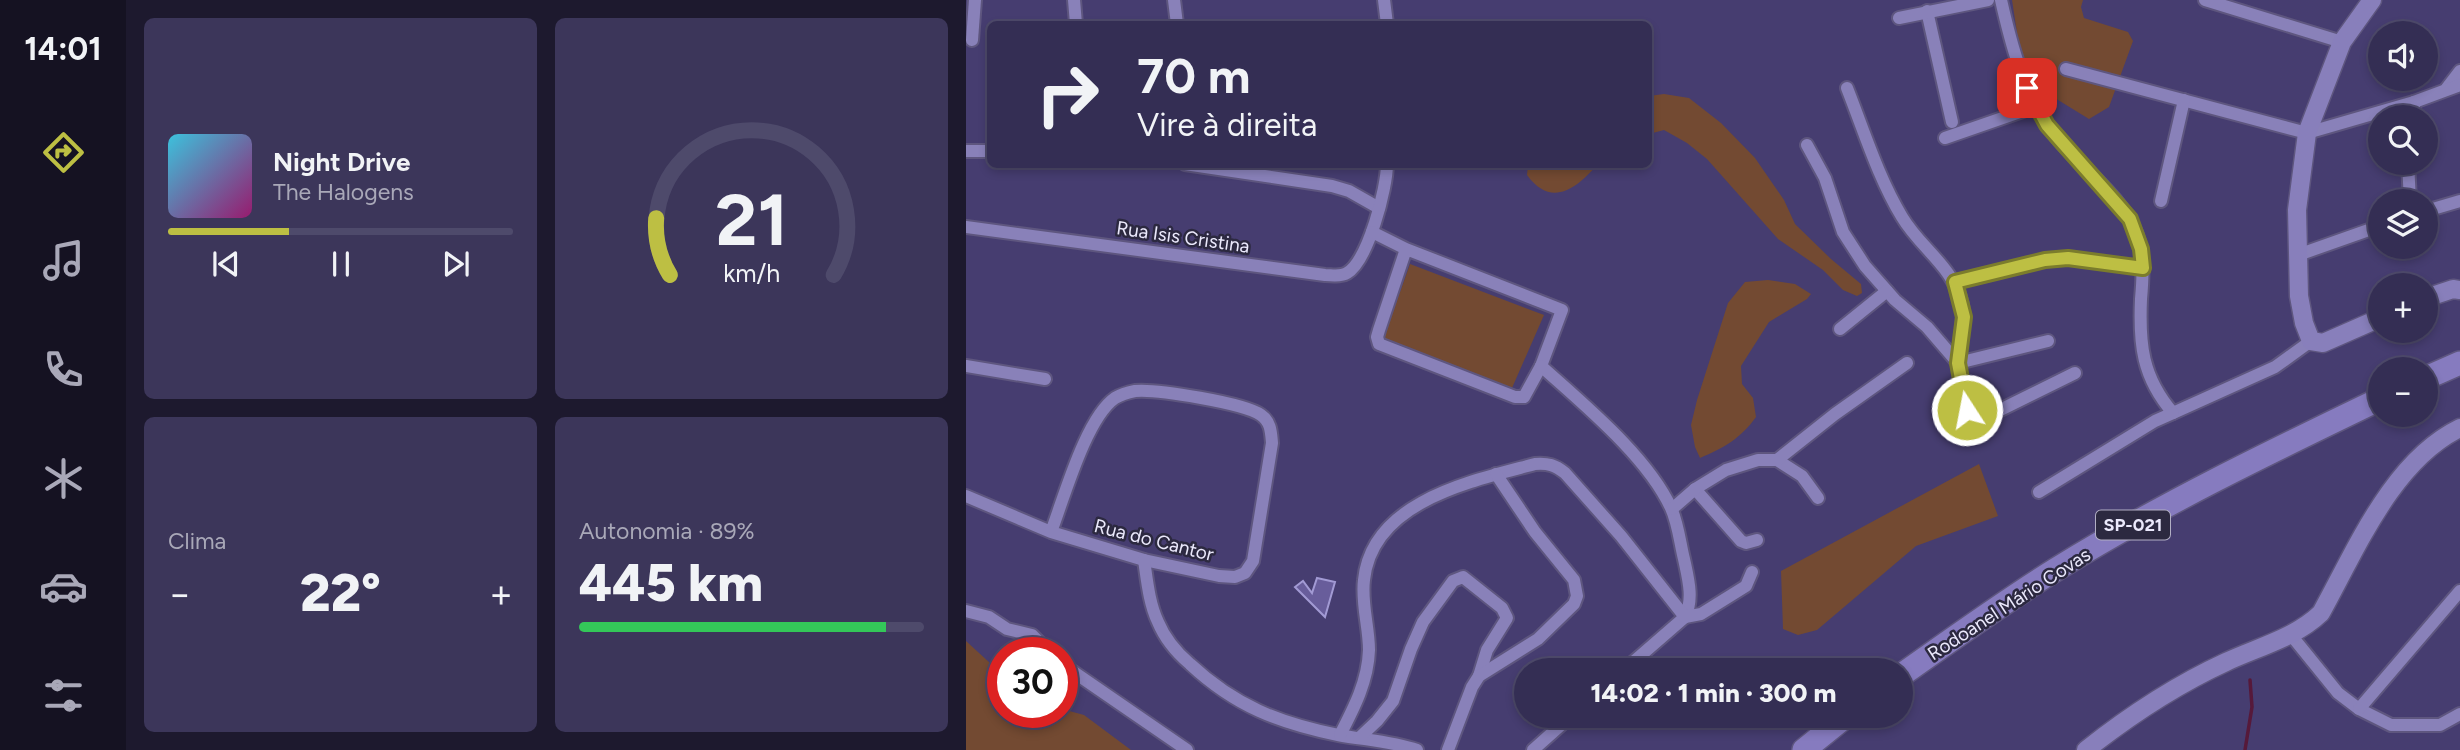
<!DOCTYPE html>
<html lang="pt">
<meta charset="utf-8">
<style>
:root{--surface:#342e54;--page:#3c365a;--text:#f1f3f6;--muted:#a9a8b8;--line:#4e4a6b;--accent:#bdbf43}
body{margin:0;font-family:Figtree,sans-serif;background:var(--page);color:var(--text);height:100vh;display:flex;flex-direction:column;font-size:26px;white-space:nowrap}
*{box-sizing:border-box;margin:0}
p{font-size:23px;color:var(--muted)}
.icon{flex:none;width:38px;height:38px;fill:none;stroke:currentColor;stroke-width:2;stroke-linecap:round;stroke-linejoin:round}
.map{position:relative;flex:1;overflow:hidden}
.drawer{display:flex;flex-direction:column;gap:18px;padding:18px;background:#1d192e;width:840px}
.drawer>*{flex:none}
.top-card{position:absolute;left:21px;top:21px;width:665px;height:147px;border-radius:10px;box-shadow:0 4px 10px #0003,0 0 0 2px var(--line);background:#342e54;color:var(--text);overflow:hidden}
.fabs{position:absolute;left:1402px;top:21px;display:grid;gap:14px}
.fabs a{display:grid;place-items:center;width:70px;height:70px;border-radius:50%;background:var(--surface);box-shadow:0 4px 10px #0003,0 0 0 2px var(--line);font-size:35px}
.speed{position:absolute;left:21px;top:637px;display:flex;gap:14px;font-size:35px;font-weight:700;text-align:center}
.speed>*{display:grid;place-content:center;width:91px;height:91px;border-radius:50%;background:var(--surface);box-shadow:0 4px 10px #0003,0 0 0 2px var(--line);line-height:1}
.speed .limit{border:10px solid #d22;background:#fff;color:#111}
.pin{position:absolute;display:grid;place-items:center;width:60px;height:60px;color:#fff;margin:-30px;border-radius:14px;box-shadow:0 4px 10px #0006}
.me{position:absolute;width:77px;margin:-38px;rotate:349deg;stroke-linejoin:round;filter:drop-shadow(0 0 5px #0008)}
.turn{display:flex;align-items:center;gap:24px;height:147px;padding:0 35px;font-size:32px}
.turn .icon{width:91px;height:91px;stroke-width:2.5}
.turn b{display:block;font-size:49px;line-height:60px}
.big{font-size:52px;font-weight:800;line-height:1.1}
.drawer .card{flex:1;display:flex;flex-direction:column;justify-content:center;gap:10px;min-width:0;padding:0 24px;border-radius:10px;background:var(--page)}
.drawer .dial{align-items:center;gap:0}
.dial svg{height:182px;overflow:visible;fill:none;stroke:var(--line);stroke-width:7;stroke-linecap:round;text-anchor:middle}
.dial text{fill:var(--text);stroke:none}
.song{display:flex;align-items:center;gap:21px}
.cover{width:84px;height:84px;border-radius:10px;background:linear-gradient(135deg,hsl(190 70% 55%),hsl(320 70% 35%))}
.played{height:7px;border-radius:4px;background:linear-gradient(90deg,var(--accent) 35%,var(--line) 35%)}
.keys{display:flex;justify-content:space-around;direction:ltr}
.heat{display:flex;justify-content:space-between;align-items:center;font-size:38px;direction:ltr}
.charge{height:10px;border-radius:5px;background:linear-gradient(90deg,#34c759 89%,var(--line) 0)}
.drawer .tiles{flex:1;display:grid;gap:18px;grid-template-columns:repeat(2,1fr)}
.trip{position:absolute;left:548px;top:658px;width:399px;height:70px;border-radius:35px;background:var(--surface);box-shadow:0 4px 10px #0003,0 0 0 2px var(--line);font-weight:800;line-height:70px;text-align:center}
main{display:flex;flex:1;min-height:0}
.dock{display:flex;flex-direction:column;width:126px;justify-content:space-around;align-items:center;background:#151222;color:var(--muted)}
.dock .icon{width:49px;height:49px}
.dock .active{color:var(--accent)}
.dock b{font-size:32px;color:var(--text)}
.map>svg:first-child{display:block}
</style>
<main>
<nav class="dock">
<b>14:01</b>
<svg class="icon active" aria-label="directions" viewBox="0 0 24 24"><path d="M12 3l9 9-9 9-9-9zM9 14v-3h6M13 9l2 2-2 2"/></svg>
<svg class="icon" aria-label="music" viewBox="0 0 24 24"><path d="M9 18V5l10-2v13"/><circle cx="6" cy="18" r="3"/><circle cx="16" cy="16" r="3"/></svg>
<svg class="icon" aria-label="phone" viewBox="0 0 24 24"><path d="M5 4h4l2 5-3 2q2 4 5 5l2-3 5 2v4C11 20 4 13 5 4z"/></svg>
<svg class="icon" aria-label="climate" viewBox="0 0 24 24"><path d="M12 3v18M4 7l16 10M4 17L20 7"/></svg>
<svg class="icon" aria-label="car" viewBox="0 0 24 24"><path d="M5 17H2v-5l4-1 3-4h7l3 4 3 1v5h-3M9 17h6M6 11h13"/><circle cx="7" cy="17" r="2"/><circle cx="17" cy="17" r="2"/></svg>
<svg class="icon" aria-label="filters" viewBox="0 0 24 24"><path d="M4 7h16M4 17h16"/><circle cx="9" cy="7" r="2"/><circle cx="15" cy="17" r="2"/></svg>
</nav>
<section class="drawer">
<div class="tiles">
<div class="card">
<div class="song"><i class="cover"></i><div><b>Night Drive</b><p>The Halogens</p></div></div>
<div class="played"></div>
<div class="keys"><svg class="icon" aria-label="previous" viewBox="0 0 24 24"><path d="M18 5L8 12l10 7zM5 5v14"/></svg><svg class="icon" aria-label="pause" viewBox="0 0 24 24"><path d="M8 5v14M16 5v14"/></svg><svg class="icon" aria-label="next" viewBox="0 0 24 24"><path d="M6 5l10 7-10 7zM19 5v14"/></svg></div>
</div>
<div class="card dial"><svg viewBox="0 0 100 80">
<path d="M14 69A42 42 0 1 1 86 69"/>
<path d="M14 69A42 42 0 0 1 8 44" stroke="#bdbf43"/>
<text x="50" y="56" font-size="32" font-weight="700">21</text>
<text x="50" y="72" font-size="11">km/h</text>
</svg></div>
<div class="card"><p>Clima</p>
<div class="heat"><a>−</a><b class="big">22°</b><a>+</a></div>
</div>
<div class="card"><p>Autonomia · 89%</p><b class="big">445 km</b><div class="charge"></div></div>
</div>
</section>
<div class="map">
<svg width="1494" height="750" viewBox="0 0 1494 750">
<rect width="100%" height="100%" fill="#463d70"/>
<g fill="#734a32">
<path d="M1046,0h71l-2,7 3,11 44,14 5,9 -24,66 -20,12 -65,-40z"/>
<path d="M698,94l25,4 32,25 34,35 29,42 11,24 36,35 30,25 1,9 -5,3 -14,-6 -20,-20 -45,-31 -71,-80 -20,-16 -23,-13 -15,4v-38z"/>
<path d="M562,165h8l5,4 13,-4h43c-21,24 -46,43 -70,10z"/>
<path d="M444,264l134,51 -32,73 -129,-49z"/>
<path d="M802,280l27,4 16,10 -4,5 -38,23 -28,44 1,18 11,14 3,19c-15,21 -32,31 -56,41l-5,-11 -4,-22 6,-25 31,-97 17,-21z"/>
<path d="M1013,464l19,52 -82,30 -99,84 -19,5 -15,-6 -2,-58z"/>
<path d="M0,641l37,34v37h59v-3l22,6 47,35h-165z"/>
</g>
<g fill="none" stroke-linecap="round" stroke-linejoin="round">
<path stroke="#56193a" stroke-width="3.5" d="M1279,750l7,-43 -2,-27"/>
</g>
<path fill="#685d9b" stroke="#a29ad4" stroke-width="2" d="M351,578l18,4 -10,35 -30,-30 8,-6 9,12z"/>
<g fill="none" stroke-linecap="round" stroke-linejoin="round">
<defs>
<g id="minor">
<path d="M108,0l2,24"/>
<path d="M208,0l3,24"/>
<path d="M418,0l3,24"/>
<path d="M1035,0c10,44 21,86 46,124 25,39 74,68 90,111 7,21 6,42 4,64 -2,45 1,78 32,114l102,-46 36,-26"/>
<path d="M1239,0l137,42"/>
<path d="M961,11l25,111"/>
<path d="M933,18l89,-18"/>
<path d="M6,40l3,-40"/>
<path d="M1100,69l241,64 107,-31"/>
<path d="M881,88c17,43 31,89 55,129 19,32 51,49 60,87 4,20 -4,39 -4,59 0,11 7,50 17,54 5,3 10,0 15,-2l85,-42"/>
<path d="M1481,88l13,-17"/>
<path d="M1448,117v-15l46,-17"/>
<path d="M979,138l92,-32"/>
<path d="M841,145l18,33 18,54 22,34 30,34 32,27 31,36 90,-22"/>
<path d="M0,151h24"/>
<path d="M1442,163l2,38"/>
<path d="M219,164l147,22 17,5 30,17"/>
<path d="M1195,201l23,-101"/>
<path d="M1460,211l34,-10"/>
<path d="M0,227l359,48c7,0 16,2 22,-2 21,-12 40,-85 40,-109"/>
<path d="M406,232l34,17 156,61 -21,56 -17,31h-9l-136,-53 -2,-7 2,-7 27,-81"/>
<path d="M1332,255l82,-29"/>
<path d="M989,282l90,-22 23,-2 75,10"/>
<path d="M874,329l47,-38"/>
<path d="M0,366l79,13"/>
<path d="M575,366c42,38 106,90 130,142 7,15 9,35 13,51 4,19 10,40 1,58l-61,53"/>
<path d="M811,460l25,16 16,22"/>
<path d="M729,489l46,52 5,2 11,-3"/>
<path d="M1073,492l116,-71 18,-8"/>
<path d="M0,496l85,36 93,28 75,16 16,1 10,-4 8,-12 19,-118c-1,-11 -1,-21 -11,-28 -17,-12 -104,-26 -126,-24 -5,1 -15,4 -20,7 -29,20 -51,100 -64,134"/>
<path d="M706,509l23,-20 31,-19 32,-10h19l58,-46 72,-51"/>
<path d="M178,560c3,20 5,43 14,62 7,17 19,31 32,42 45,42 89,59 148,71 26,5 54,6 79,15"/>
<path d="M0,611l23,6 18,12 25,6 18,18"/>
<path d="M1325,635l47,58 21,16 32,16h49l20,-11"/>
<path d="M96,664l125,86"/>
<path d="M1393,709l101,-118"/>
<path d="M374,735c14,-27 28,-54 29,-85 0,-23 -8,-47 -5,-70 8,-79 108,-99 171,-116 13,-1 20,1 30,9l56,63 64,81 16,-3 45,-28 6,-14"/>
<path d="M393,738l18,-17 16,-20 18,-52 12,-27 30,-41 10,-4 39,31 5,10 -20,32 -8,26"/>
<path d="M482,750l24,-63 7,-11 59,-37 36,-35 3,-8 -3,-16 -39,-48 -39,-58"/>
<path d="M567,750l38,-34"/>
</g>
<g id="secondary">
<path d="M1406,0l-30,42 -35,91 -10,77 2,86 5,27 7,18 12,2 57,-25"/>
<path d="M1460,298l27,-9 7,1"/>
<path d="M1120,750c43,-34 90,-65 140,-88 32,-15 69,-24 95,-49 35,-63 71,-152 139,-185"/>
</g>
<g id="motorway">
<path d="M1460,378l34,-15"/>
<path d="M934,676c51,-36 102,-73 155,-106 103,-64 215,-118 325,-171"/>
<path d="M838,750l42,-34"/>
</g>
</defs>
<use href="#minor" stroke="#5e567f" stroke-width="16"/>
<use href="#secondary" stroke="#5e567f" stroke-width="21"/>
<use href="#motorway" stroke="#5e567f" stroke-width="26"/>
<use href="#minor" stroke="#8981b9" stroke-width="12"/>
<use href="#secondary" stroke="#887fbb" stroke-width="18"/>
<use href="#motorway" stroke="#867bbf" stroke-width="23"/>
</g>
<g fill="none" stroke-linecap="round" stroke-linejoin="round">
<defs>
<path id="route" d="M1001,410l-9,-47 6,-46 -9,-35 90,-22 23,-2 75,10 -2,-19 -11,-30 -83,-94 -20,-37"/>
</defs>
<use href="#route" stroke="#7b7c2c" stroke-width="18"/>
<use href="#route" stroke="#bdbf43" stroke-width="12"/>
</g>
<g text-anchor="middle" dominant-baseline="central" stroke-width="5" stroke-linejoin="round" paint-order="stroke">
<rect fill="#2c2940" stroke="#b2afc4" stroke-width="2" x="1130" y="510.5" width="74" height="29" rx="5"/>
<g font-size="18" font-weight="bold" fill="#ebe9fc">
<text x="1167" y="525">SP-021</text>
</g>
<g font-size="19" fill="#ebe9fc" stroke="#2c2940">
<text transform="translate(217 237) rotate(8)">Rua Isis Cristina</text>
<text transform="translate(188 540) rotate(14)">Rua do Cantor</text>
<text transform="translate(1043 604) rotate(-33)">Rodoanel Mário Covas</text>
</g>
</g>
</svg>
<div class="fabs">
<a><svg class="icon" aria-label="sound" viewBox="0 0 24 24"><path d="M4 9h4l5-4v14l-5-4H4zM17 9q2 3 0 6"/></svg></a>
<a><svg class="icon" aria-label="search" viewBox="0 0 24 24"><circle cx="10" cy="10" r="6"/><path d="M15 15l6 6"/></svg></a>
<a><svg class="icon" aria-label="layers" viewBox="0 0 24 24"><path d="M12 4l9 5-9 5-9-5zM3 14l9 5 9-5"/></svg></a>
<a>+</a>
<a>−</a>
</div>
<div class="speed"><div class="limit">30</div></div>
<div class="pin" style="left:1061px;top:88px;background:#d93025"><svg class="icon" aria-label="arrive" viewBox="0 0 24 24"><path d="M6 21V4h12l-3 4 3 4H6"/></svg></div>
<svg class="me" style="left:1001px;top:410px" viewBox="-20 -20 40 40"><circle r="17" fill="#bdbf43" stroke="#fff" stroke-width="3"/><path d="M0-11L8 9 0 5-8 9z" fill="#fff"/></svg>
<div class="trip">14:02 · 1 min · 300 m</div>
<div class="top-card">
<div class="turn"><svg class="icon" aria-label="right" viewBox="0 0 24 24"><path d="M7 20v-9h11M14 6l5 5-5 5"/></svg><div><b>70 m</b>Vire à direita</div></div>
</div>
</div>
</main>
